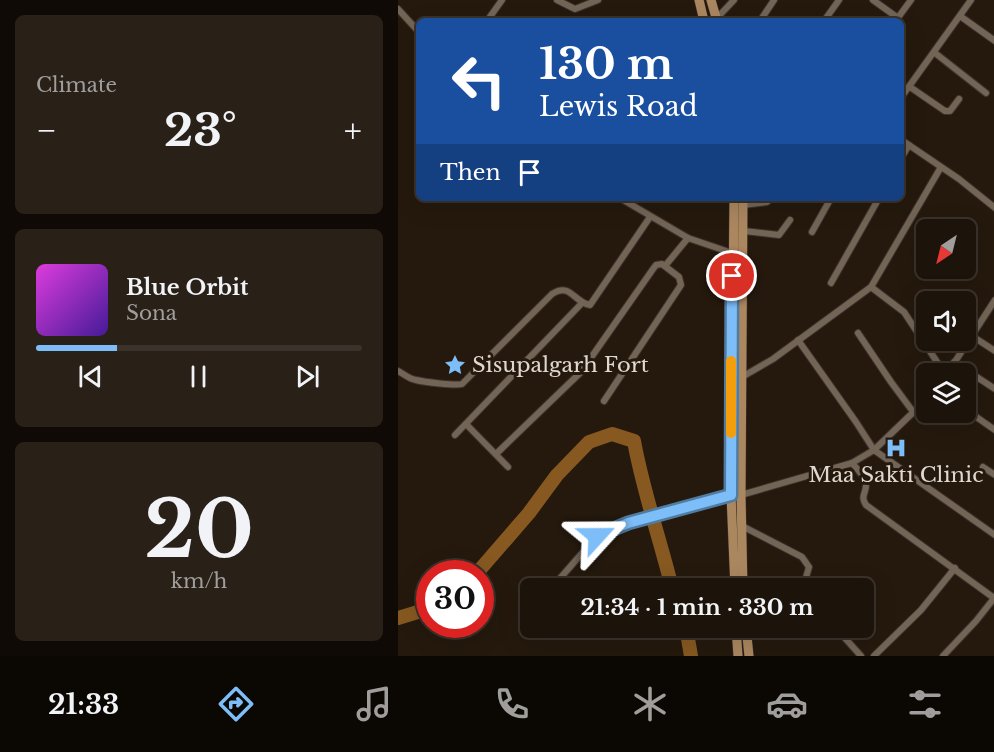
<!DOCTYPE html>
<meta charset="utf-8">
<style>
:root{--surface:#1c130a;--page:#292018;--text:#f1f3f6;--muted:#a09e9c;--line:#3a322b;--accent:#7dbef9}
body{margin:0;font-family:"Libre Baskerville",serif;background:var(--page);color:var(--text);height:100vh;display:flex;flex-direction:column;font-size:22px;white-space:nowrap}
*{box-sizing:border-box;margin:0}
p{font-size:20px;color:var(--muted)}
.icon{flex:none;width:33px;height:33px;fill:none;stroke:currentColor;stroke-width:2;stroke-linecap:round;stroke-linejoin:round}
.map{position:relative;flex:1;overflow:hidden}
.drawer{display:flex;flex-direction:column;gap:15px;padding:15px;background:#0f0a06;width:398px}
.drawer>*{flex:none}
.guide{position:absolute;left:18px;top:18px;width:488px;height:183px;border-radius:9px;box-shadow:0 6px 24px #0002,0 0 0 2px var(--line);background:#1a4fa0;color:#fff;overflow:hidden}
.needle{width:39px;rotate:215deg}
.controls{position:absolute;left:518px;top:219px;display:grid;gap:12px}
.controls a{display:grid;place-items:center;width:60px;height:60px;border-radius:9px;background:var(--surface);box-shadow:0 6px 24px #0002,0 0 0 2px var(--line);font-size:30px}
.speed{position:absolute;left:18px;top:560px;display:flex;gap:12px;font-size:30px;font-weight:700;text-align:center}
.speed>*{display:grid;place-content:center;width:78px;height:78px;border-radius:50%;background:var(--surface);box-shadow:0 6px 24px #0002,0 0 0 2px var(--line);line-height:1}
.speed .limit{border:9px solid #d22;background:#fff;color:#111}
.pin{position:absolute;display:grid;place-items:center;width:51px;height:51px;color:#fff;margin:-26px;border:3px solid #fff;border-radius:50%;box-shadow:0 2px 6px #0007}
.me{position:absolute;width:66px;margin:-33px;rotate:66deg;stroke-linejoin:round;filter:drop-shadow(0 0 4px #0008)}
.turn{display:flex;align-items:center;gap:21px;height:126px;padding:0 24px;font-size:27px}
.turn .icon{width:78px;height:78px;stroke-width:2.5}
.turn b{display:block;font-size:42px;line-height:51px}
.then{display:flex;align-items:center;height:57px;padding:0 24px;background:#0003;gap:12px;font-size:22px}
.big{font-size:45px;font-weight:800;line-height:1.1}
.drawer .widget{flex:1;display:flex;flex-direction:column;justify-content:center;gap:9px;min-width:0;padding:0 21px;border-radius:9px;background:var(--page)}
.drawer .dial{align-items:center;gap:0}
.dial b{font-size:78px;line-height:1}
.song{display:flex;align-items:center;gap:18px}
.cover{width:72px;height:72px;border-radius:9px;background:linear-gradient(135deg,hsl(300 70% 55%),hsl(260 70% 35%))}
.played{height:6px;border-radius:3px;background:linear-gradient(90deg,var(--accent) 25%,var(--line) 25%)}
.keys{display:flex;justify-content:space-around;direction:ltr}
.heat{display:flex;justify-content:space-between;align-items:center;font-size:33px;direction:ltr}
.trip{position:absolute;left:122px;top:578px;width:354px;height:60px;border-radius:9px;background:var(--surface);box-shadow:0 6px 24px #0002,0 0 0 2px var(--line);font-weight:800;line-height:60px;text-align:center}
.tabs{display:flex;height:96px;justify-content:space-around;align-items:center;background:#0b0804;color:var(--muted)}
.tabs .icon{width:42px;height:42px}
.tabs .current{color:var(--accent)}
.tabs b{font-size:27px;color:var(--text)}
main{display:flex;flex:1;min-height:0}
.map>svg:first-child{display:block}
</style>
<main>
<section class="drawer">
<div class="widget"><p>Climate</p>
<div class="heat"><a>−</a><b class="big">23°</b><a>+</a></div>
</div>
<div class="widget">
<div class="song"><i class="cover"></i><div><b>Blue Orbit</b><p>Sona</p></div></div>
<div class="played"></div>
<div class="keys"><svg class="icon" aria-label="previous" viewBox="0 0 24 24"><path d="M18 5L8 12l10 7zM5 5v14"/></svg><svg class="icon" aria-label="pause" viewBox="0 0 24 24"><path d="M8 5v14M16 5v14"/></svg><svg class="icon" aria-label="next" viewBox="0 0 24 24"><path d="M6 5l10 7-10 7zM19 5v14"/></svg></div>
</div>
<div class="widget dial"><b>20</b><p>km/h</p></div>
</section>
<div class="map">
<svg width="597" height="656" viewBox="0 0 597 656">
<rect width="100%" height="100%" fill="#25190d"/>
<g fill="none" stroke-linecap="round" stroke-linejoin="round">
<g stroke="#875921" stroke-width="14">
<path d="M79,573l52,-60 28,-38 32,-33 23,-8 22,7c9,50 26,98 38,147"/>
<path d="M0,618l23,-7 9,-5"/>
<path d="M288,627l5,29"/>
</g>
<defs>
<g id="street">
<path d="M159,0l18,9 23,-9"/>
<path d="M475,0l25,18"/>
<path d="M0,9l21,23"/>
<path d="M562,16l35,25"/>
<path d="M318,19l18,-19"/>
<path d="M499,19l14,-19"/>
<path d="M89,21l15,-21"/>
<path d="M362,21l14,-21"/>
<path d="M426,21l15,-21"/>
<path d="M537,53l51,40"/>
<path d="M512,87l35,24h5l9,-12"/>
<path d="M502,99l71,-99"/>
<path d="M502,139l59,40 36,29"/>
<path d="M502,160l9,-15"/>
<path d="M222,198l68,40 44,15"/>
<path d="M345,205l24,-3 5,-4"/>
<path d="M346,231l35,4 11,-15"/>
<path d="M414,232l19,-34"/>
<path d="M267,266l23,-28"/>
<path d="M433,283l48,-85"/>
<path d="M473,287l33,25 41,62"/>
<path d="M460,333l33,49 23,31"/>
<path d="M574,336l23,15"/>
<path d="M400,340l58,82 18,28 121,85"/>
<path d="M556,362l41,27"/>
<path d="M0,371c6,3 11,8 18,9 8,2 40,6 46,4l90,-90c19,-12 21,8 38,11l60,-88"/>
<path d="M549,374l48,-74"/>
<path d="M344,377l31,-18 98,-72 70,-120"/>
<path d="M567,409l30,21"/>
<path d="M68,424l42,43"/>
<path d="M57,435l127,-132"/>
<path d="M98,454l85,-82 72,-103 3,-4 6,-1 17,13 2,8 -77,116"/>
<path d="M454,463c5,6 14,14 14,22 0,9 -6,11 0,20l128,93"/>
<path d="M585,467l12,8"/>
<path d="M343,495l111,-32 22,-13 52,-50"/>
<path d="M344,526l60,31 7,10 -6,21"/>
<path d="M158,583l41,-47 7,-4 64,-21 63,-16"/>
<path d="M437,627l26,29"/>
<path d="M476,656l47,-46 34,-42"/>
<path d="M545,656l33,-35 19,-24"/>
</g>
<g id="primary">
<path d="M301,0l5,21"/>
<path d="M313,0l6,21"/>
<path d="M336,198l-3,297 4,93"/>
<path d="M345,588l-2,-93 2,-297"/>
<path d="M338,627l2,29"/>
<path d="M348,627l3,29"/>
</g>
</defs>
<use href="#street" stroke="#3c332e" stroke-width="8"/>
<use href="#primary" stroke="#3c332e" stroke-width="10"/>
<use href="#street" stroke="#736556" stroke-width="6"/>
<use href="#primary" stroke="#ab8760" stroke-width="9"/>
</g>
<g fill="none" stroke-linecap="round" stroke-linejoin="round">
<defs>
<path id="route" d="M199,536l31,-13 103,-28 1,-219"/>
</defs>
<use href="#route" stroke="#517ca2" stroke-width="15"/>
<use href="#route" stroke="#7dbef9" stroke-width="10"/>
<path stroke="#f59e0b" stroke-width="10" d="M333,433v-72"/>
</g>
<defs>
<symbol id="sight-bare" viewBox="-9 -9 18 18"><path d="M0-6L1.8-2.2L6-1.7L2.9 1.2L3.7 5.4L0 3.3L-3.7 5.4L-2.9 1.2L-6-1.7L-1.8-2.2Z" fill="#7dbef9" stroke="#25190d" stroke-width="2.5" paint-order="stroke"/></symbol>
<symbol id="hospital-bare" viewBox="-9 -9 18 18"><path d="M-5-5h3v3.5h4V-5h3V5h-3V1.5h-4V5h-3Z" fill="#7dbef9" stroke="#25190d" stroke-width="2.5" paint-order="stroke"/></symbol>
</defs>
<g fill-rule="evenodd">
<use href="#sight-bare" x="42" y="350" width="30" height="30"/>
<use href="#hospital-bare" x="483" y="433" width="30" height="30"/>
</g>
<g text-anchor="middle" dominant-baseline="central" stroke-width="6" stroke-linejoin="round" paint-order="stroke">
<g font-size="21" fill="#e0d8cf" stroke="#25190d" text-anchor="start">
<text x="74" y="365">Sisupalgarh Fort</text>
<text x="498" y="475" text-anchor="middle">Maa Sakti Clinic</text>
</g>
</g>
</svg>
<div class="controls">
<a><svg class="needle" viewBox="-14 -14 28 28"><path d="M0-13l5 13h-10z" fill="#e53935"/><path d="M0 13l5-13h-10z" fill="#a09e9c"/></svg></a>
<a><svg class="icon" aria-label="sound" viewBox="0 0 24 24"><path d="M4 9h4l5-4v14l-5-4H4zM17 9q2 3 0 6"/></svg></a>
<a><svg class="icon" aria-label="layers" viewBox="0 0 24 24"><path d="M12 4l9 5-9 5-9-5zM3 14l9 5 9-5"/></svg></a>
</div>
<div class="speed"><div class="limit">30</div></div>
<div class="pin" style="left:334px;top:276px;background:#d93025"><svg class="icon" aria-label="arrive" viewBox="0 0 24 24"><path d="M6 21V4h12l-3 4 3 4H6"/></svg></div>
<svg class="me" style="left:199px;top:536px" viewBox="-20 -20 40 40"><path d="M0-17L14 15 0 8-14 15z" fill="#7dbef9" stroke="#fff" stroke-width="4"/></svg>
<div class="trip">21:34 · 1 min · 330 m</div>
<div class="guide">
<div class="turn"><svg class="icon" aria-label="left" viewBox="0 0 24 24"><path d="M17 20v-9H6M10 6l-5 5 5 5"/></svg><div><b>130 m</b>Lewis Road</div></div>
<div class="then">Then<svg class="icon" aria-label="arrive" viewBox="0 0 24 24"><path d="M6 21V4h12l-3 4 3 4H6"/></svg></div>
</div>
</div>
</main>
<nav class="tabs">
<b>21:33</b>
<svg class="icon current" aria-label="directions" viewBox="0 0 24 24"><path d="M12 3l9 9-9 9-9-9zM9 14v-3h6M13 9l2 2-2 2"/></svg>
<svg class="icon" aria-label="music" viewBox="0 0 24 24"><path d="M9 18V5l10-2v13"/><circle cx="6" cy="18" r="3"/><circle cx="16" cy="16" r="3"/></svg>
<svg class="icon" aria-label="phone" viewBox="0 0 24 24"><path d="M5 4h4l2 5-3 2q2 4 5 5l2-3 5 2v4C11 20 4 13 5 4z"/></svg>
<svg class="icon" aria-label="climate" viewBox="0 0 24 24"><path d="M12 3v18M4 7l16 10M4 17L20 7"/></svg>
<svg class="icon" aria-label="car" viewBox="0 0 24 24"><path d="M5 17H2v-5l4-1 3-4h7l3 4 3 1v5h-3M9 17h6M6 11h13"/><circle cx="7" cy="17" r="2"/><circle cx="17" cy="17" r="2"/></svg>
<svg class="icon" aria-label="filters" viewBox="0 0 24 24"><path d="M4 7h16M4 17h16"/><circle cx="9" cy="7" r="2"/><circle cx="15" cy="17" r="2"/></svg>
</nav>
